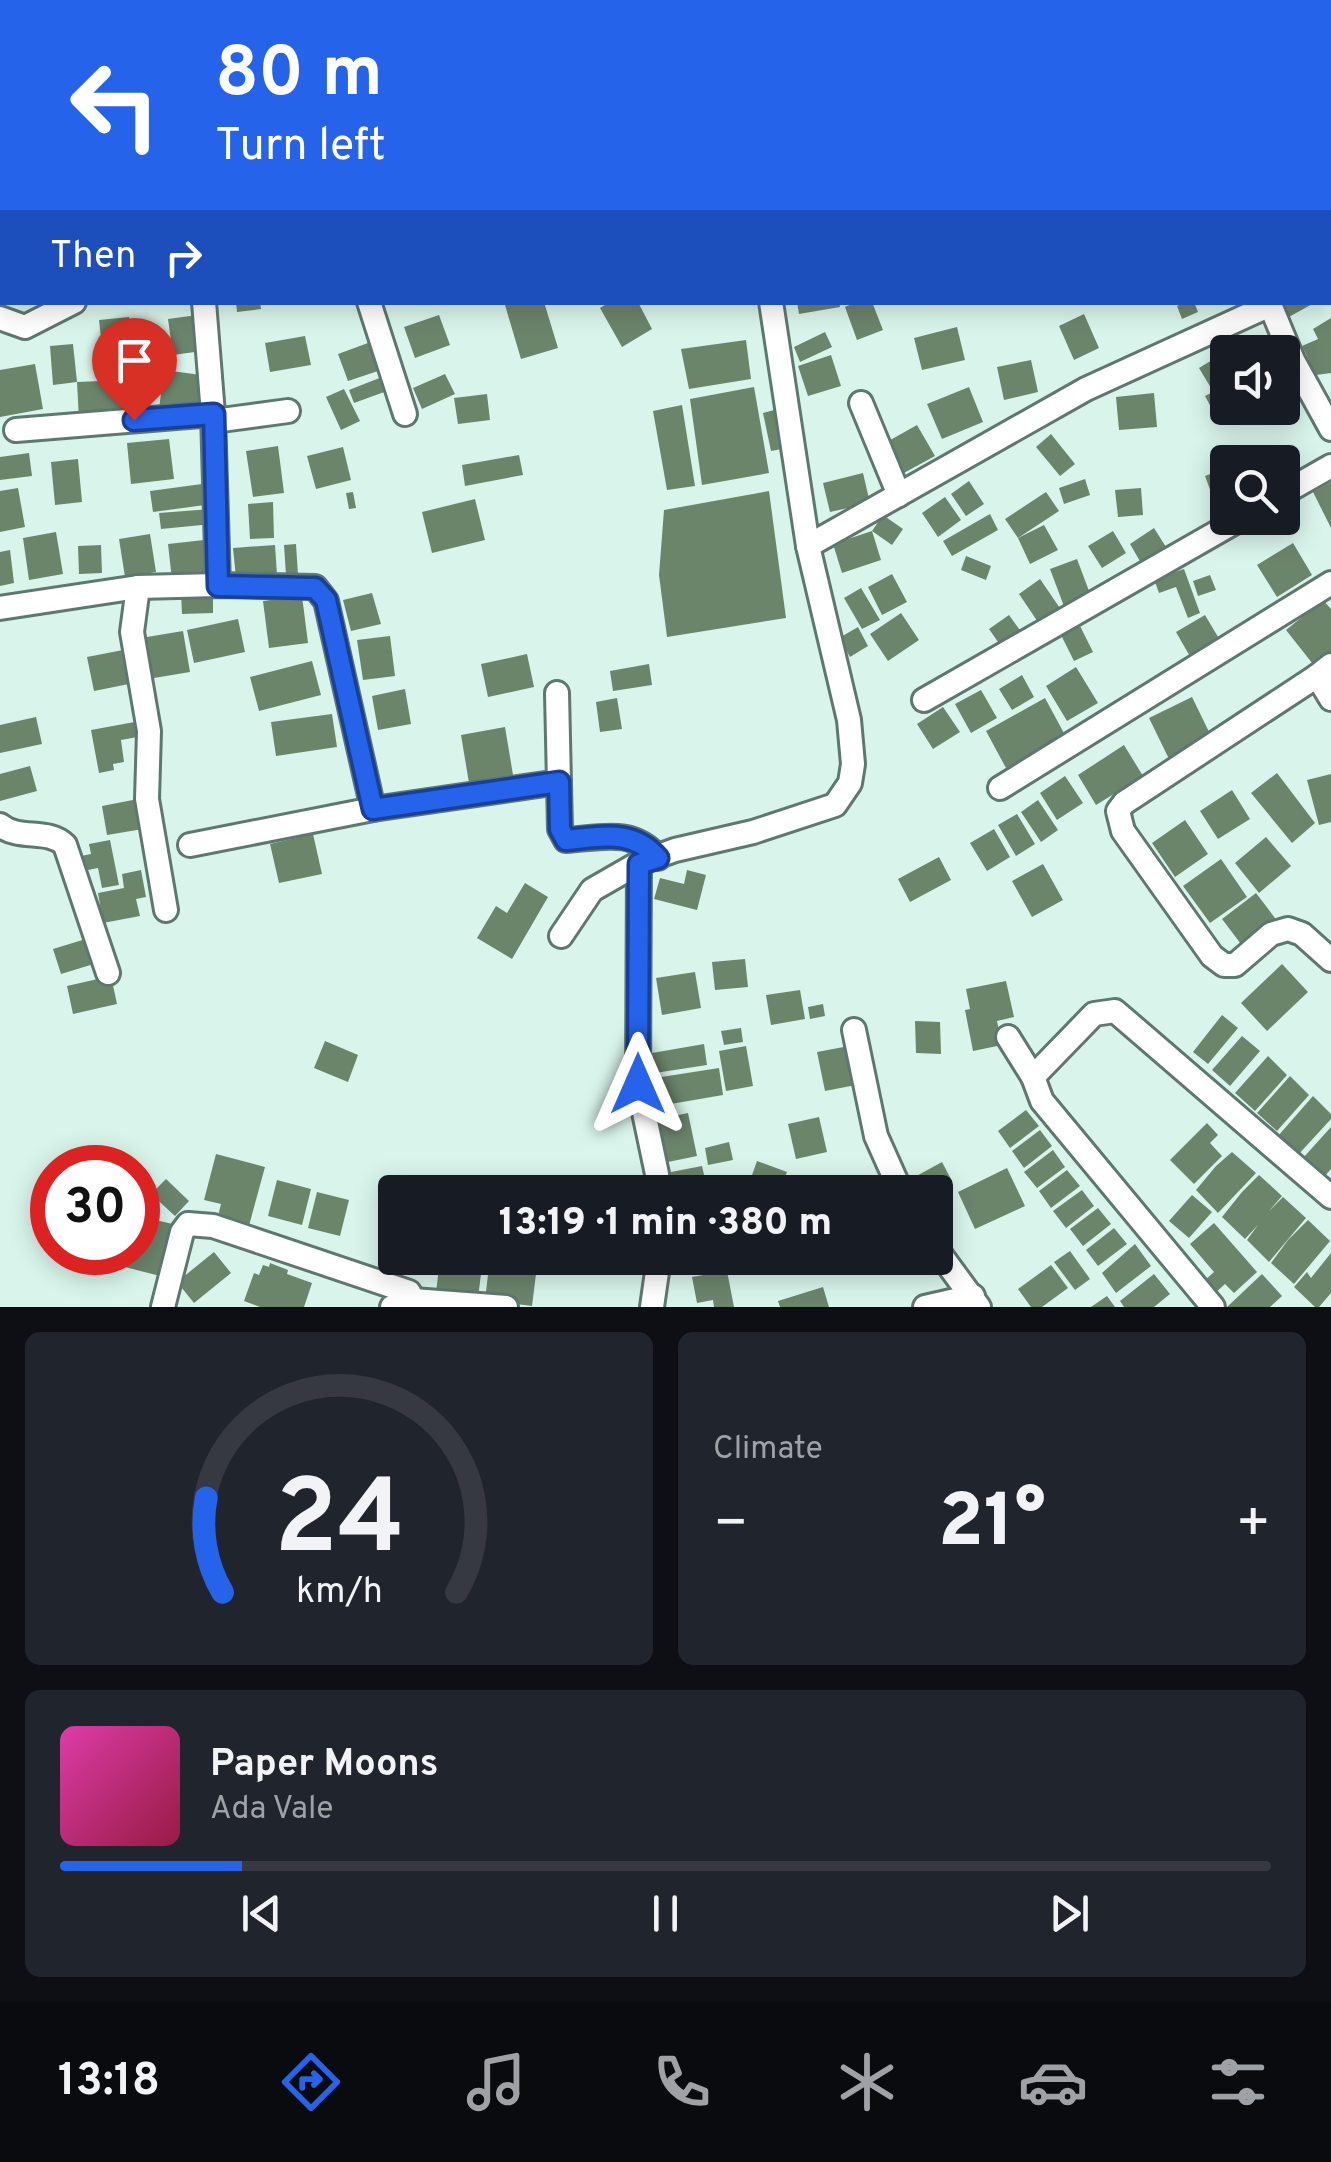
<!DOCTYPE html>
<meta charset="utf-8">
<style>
:root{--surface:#171b24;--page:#20242c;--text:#f1f3f6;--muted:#9ea1a6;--line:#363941;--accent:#2563eb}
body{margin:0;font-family:Overpass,sans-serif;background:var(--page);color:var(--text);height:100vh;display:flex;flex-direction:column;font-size:38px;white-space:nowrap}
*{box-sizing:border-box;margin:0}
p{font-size:32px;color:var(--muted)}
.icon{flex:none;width:55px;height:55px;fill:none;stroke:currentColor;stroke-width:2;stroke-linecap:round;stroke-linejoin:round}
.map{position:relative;height:1307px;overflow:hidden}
.side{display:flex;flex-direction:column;gap:25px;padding:25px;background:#0d0f14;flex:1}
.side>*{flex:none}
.banner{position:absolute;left:0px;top:0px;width:1332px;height:305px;box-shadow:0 5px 25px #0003;background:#2563eb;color:#fff;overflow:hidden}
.buttons{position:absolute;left:1210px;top:335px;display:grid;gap:20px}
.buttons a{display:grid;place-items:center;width:90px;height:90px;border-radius:10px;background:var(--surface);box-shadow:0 5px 25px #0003;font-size:50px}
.speed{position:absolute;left:30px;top:1145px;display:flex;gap:20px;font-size:50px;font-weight:700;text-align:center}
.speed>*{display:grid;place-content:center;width:130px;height:130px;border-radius:50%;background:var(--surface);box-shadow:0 5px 25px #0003;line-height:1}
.speed .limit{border:15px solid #d22;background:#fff;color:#111}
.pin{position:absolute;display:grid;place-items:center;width:85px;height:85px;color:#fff;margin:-102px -42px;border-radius:50% 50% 50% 0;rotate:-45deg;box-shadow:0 0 10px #0007}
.pin .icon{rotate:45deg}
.me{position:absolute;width:110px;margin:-55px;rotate:0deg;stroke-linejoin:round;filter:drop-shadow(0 0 8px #0008)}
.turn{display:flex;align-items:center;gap:35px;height:210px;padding:0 50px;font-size:45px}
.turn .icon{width:130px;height:130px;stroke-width:2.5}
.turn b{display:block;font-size:70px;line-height:85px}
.then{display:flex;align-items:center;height:95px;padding:0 50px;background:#0003;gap:20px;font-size:38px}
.big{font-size:75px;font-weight:800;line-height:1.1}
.side .tile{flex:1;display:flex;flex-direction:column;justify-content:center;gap:15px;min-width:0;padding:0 35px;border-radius:15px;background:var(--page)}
.side .dial{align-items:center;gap:0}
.dial svg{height:260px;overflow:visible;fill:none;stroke:var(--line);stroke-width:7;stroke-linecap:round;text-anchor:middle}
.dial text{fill:var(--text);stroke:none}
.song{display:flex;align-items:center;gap:30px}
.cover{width:120px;height:120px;border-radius:15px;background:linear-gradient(135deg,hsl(320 70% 55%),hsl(340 70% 35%))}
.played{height:10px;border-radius:5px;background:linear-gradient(90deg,var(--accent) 15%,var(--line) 15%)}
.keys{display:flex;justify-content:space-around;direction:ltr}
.heat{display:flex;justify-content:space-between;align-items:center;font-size:55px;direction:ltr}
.side .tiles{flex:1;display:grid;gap:25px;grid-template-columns:1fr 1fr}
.tile:last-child{grid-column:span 2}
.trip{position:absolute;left:378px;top:1175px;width:575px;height:100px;border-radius:10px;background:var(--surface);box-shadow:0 5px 25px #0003;font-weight:800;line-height:100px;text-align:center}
.tabs{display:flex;height:160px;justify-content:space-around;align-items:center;background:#090b0e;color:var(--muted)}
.tabs .icon{width:70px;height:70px}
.tabs .current{color:var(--accent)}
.tabs b{font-size:45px;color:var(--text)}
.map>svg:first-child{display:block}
</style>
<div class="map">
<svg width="1331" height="1307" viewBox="0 0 1331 1307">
<rect width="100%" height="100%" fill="#d9f5eb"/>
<g fill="#6b856b">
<path d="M236,302h24l1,7 -24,3z"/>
<path d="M514,302h30l14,46 -37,11 -16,-54z"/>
<path d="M610,302h28l14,27 -30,18 -22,-39z"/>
<path d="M797,302h42l1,5 -41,7z"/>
<path d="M856,302h16l11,28 -26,10 -12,-33z"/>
<path d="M1186,302h8l4,10 -16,7 -5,-13z"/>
<path d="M1279,302h37l-29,16z"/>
<path d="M1084,314l15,34 -25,12 -15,-34z"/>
<path d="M197,315l5,36 -29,4 -5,-36z"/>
<path d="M439,315l11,30 -35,13 -11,-31z"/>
<path d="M129,317l3,27 -30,3 -3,-27z"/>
<path d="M1331,318v55l-15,2 -14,-29 16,-7 -5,-10z"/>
<path d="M957,327l8,33 -43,10 -8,-32z"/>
<path d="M825,332l7,15 -32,15 -6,-15z"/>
<path d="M305,336l6,29 -41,7 -5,-29z"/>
<path d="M746,340l5,39 -62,10 -8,-40z"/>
<path d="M368,343l10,28 -30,10 -10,-27z"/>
<path d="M73,344l4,38 -24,3 -3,-39z"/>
<path d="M1222,354l6,8v16l-17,10 -12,-20z"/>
<path d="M831,355l10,31 -33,10 -10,-30z"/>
<path d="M1031,360l7,32 -34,8 -7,-33z"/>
<path d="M35,364l8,45 -43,8v-47z"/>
<path d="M164,370l37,5 -4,38 -38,-4z"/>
<path d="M445,374l10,20 -33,15 -9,-21z"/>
<path d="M382,377l5,14 -33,12 -5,-13z"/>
<path d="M126,380l2,37 -49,3 -2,-38z"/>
<path d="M1226,385l2,19 -15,7 -8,-15z"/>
<path d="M754,387l15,86 -67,12 -12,-86z"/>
<path d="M969,387l14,35 -41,17 -15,-35z"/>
<path d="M344,389l16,32 -19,9 -15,-33z"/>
<path d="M1154,393l3,34 -38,3 -3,-33z"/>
<path d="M487,394l3,26 -32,4 -4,-26z"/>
<path d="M682,405l13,81 -28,4 -14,-79z"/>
<path d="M774,410l8,39 -11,2 -8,-38z"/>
<path d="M917,425l18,31 -33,18 -17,-31z"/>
<path d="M1051,434l24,30 -15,12 -24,-29z"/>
<path d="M169,439l5,40 -43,5 -4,-41z"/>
<path d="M278,446l6,47 -31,4 -7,-46z"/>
<path d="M343,447l8,33 -35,9 -9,-33z"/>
<path d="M29,453l3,23 -32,4v-23z"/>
<path d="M1260,453l4,9h-27z"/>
<path d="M519,455l4,20 -58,11 -3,-21z"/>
<path d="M78,459l4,43 -27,3 -4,-43z"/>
<path d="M1228,467v31l-13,5 -10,-27z"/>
<path d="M863,473l7,30 -40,9 -7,-29z"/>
<path d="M1085,479l5,16 -26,9 -5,-16z"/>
<path d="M969,481l15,23 -18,12 -15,-22z"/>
<path d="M1331,482v46l-18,-36z"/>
<path d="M202,484l3,21 -52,7 -3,-21z"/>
<path d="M18,488l7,39 -25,5v-41z"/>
<path d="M1141,488l2,27 -25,2 -3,-27z"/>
<path d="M769,491l17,127 -119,19 -8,-62 5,-65z"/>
<path d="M353,492l3,16 -7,1 -3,-16z"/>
<path d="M1046,492l13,19 -41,27 -13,-19z"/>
<path d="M945,497l16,23 -23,17 -16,-24z"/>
<path d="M475,499l10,41 -53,13 -10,-41z"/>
<path d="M273,502l1,36 -24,1 -2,-35z"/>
<path d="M211,509l1,15 -51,5 -2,-16z"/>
<path d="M990,514l8,16 -46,26 -9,-15z"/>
<path d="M883,515l20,14 -11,16 -20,-14z"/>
<path d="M1044,525l14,25 -28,14 -12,-26z"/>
<path d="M1154,528l12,19 -25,16 -11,-19z"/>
<path d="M872,531l9,29 -39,13 -9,-29z"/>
<path d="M1113,531l13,22 -24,15 -14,-22z"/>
<path d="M56,532l7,42 -34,6 -6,-42z"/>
<path d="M150,534l6,38 -31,5 -6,-38z"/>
<path d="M204,540l3,36 -35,4 -4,-36z"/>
<path d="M1293,543l19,32 -35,22 -20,-32z"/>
<path d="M296,544l2,31h-12l-2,-30z"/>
<path d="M101,545l1,28 -23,1 -1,-28z"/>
<path d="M275,545l2,30 -41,3 -3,-30z"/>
<path d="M10,550l4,33 -14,3v-34z"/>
<path d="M966,556l25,10 -5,14 -25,-10z"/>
<path d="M1077,559l15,40 -27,10 -15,-40z"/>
<path d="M1184,569l16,44 -12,5 -12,-31 -17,6 -5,-14z"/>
<path d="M892,574l15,28 -25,13 -14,-28z"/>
<path d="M1210,575l6,15 -18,6 -5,-15z"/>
<path d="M1040,579l24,35 -22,14 -23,-34z"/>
<path d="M861,588l19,32 -18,9 -18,-31z"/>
<path d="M213,593v20l-31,1 -1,-20z"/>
<path d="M372,593l9,31 -30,7 -8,-31z"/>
<path d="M302,596l6,47 -39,5 -6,-47z"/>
<path d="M1323,600l8,9v46l-15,13 -30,-38z"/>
<path d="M901,613l18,27 -31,21 -18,-27z"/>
<path d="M1009,615l16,22 -20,15 -16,-23z"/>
<path d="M1205,615l16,27 -29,18 -16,-28z"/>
<path d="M238,619l7,33 -51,11 -7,-33z"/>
<path d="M1077,620l16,32 -19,9 -16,-32z"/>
<path d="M858,627l10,19 -18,11 -11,-19z"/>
<path d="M183,631l7,41 -42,7 -7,-41z"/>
<path d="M390,636l5,40 -32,4 -6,-40z"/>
<path d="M123,650l6,34 -35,7 -7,-34z"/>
<path d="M527,654l7,33 -46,10 -7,-33z"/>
<path d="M312,661l9,34 -62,16 -9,-34z"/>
<path d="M649,664l3,21 -39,6 -3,-20z"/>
<path d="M1076,667l22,36 -31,18 -21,-35z"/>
<path d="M1022,675l12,22 -22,13 -13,-21z"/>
<path d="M405,689l6,35 -33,6 -6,-34z"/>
<path d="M981,690l16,28 -26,15 -16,-29z"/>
<path d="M1192,697l21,43 -43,21 -21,-43z"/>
<path d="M617,698l5,31 -22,3 -4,-30z"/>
<path d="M1045,698l20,37 -59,33 -20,-37z"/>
<path d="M943,707l17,25 -27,17 -16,-25z"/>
<path d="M332,714l5,33 -61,9 -5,-34z"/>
<path d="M36,717l6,27 -42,9v-28z"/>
<path d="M140,721l3,15 -22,4 3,22 -11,2 1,6 -15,3 -8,-43z"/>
<path d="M505,727l8,48 -44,8 -8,-48z"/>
<path d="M1124,745l19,31 -47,29 -18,-30z"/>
<path d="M30,766l7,25 -37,10v-27z"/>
<path d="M1277,773l38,50 -23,20 -41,-50z"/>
<path d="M1331,774v48l-12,3 -12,-45z"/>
<path d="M1065,776l18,27 -26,17 -17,-27z"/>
<path d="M1232,790l18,29 -32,20 -18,-28z"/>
<path d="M138,799l5,30 -36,6 -5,-29z"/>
<path d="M1038,800l20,30 -17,12 -20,-30z"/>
<path d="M1017,814l18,30 -19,12 -18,-31z"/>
<path d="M1185,820l23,34 -33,23 -23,-34z"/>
<path d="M994,829l16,28 -23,14 -17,-28z"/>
<path d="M313,834l9,40 -43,9 -9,-39z"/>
<path d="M1266,837l25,29 -32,27 -24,-30z"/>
<path d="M110,840l9,45 -17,3 -4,-20 -15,3 -2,-15 10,-2 -2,-10z"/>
<path d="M939,857l12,23 -41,22 -12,-23z"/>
<path d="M1221,859l26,38 -37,26 -27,-37z"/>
<path d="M1043,864l20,36 -31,17 -20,-36z"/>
<path d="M141,870l5,27 -10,2 4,17 -37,7 -5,-30 26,-5 -2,-14z"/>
<path d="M687,870l19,5 -9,35 -43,-11 6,-21 24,6z"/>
<path d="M525,883l23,14 -36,62 -35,-21 19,-32 11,7z"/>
<path d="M1256,893l22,29 -34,26 -22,-29z"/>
<path d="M89,938l8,25 -36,11 -8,-25z"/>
<path d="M745,959l3,28 -33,3 -3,-28z"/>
<path d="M1282,964l26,28 -41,39 -26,-28z"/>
<path d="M695,972l6,36 -39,7 -6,-37z"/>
<path d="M111,976l6,28 -44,10 -6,-28z"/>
<path d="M1006,981l8,36 -17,4 5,24 -29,6 -8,-41 5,-1 -4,-20z"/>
<path d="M800,990l5,29 -34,6 -5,-30z"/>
<path d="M823,1004l2,12 -15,3 -2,-12z"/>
<path d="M1222,1015l16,13 -30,36 -15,-12z"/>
<path d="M915,1021l25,1 1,32 -25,-1z"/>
<path d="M741,1028l2,14 -19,3 -3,-14z"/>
<path d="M1242,1036l18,15 -30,35 -18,-16z"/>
<path d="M325,1041l33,14 -10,27 -34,-14z"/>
<path d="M704,1044l3,21 -52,8 -3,-20z"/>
<path d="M746,1046l7,40 -27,5 -7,-40z"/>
<path d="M849,1046l7,39 -31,6 -8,-39z"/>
<path d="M1268,1056l19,19 -32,36 -20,-18z"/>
<path d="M719,1068l4,27 -64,11 -4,-28z"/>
<path d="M1290,1076l19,19 -32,36 -20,-18z"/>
<path d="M1313,1096l18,18v5l-34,37 -19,-20z"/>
<path d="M1026,1110l13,16 -29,22 -12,-17z"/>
<path d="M688,1113l9,43 -29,6 -9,-43z"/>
<path d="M819,1117l8,35 -31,7 -8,-35z"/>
<path d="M1207,1123l11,12 -8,8 12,13 -28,28 -24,-24z"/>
<path d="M1331,1127v42l-8,9 -20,-20z"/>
<path d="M1040,1130l12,16 -28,22 -12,-17z"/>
<path d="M729,1142l4,18 -25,5 -3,-17z"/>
<path d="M1053,1150l12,17 -28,21 -13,-16z"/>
<path d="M1232,1152l24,21 -38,40 -22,-23 20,-24z"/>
<path d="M216,1154l49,13 -18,66 -31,-9 5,-20 -17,-4z"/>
<path d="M757,1161l30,11 -8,20h-33z"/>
<path d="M942,1162l10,19 -21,11h-13l-7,-13z"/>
<path d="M702,1166l6,26h-37l-5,-19z"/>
<path d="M1007,1168l18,38 -50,23 -17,-37z"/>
<path d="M1067,1170l13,16 -29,22 -12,-17z"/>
<path d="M1259,1175l23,21 -13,15 14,-14 23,21 -37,44 -22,-22 11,-15 -13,14 -23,-22 20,-25z"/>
<path d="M601,1178l20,2 -1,12h-21z"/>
<path d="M166,1179l23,22 -14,15 -24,-22z"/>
<path d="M277,1180l34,9 -9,36 -34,-9z"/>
<path d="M1082,1190l12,16 -28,22 -13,-17z"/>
<path d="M317,1192l32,8 -9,36 -32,-8z"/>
<path d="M1192,1195l20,17 -23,26 -20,-17z"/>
<path d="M1098,1208l13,16 -28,22 -13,-17z"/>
<path d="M138,1216l39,9 -13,52 -43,-11 4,-14h13z"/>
<path d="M1308,1220l22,21 -36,43 -23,-21 17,-23z"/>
<path d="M1214,1223l43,49 -23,21 -9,-9 -11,10 -11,-12 11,-10 -24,-28z"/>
<path d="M1114,1228l13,16 -29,22 -12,-16z"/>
<path d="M1135,1244l16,22 -35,27 -14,-20z"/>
<path d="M1070,1251l20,28 -15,11 -21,-28z"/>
<path d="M214,1252l17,21 -37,30 -17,-21z"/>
<path d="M1331,1253v40l-12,14h-4l-21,-20 13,-15 4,6z"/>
<path d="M440,1258h43l-5,40 -42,-5z"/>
<path d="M490,1258h48l-6,48 -47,-6z"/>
<path d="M270,1263l18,7 -1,4 25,9 -8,24h-44l-16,-6 10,-28 5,2 4,-10 6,2z"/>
<path d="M1051,1265l17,23 -26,19h-11l-13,-18z"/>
<path d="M727,1271l7,36h-20l-1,-7 -16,3 -5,-26z"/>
<path d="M1154,1274l16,20 -16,13h-30l-4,-6z"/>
<path d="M1262,1274l20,22 -12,11h-43z"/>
<path d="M823,1287l6,20h-49l-2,-6z"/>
<path d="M1107,1296l8,11h-24z"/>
</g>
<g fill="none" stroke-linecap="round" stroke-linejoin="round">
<defs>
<g id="service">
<path d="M472,0l2,2"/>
<path d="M432,2l7,-2"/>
</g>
<g id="minor">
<path d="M368,0l1,2"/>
<path d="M957,0v2"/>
<path d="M1253,2l6,-2"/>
<path d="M0,209l2,-2"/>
<path d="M204,302l9,112 5,171"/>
<path d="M369,302l36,112"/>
<path d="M1269,302l24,58 38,69"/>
<path d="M0,318l25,9 49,-25"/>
<path d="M861,403l38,92"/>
<path d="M214,421l74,-10"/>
<path d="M16,430l197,-16"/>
<path d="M1282,494l49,-28"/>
<path d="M808,546l278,-157 184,-84"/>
<path d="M138,587l-6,45 17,99 -2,68 19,111"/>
<path d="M0,608l138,-21 80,-2 97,2 11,14 47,208"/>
<path d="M1331,665l-14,11 -193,127 -6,8 5,20 89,125 12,9h11l36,-31 17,-5 14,5 29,26"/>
<path d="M1317,676l14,23"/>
<path d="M557,693l3,136 6,11c34,-2 67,-13 92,18"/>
<path d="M924,700l318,-182"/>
<path d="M1000,788l331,-205"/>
<path d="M0,825c19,16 48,3 65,20l43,128"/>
<path d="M190,845l183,-36 186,-27"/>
<path d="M639,863l-1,221 19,90 1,18"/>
<path d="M561,936l31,-46 47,-27 36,-13 78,-18 82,-27 15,-22 3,-19 -4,-44 -41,-174 -37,-244"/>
<path d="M854,1030l22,106 25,56"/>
<path d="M1008,1037l25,40 9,24 171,206"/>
<path d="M1033,1077l61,-63 21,-3 216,186"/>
<path d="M935,1247l44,60"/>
<path d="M163,1307l19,-75 6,-8 25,2 196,66 4,8"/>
<path d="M392,1307l21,-7 93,7"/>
<path d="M652,1307l7,-49"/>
<path d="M925,1307l48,-11"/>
</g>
</defs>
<use href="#service" stroke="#5f786f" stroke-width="16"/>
<use href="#minor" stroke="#5f786f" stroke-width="28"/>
<use href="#service" stroke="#fff" stroke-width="11"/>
<use href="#minor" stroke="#fff" stroke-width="22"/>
</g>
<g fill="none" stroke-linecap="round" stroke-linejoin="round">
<defs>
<path id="route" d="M134,420l80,-6 4,172 97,2 11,12 47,209 186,-27 1,47 6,11c34,-3 66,-12 92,18l-19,6 -1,220"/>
</defs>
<use href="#route" stroke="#184099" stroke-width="25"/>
<use href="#route" stroke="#2563eb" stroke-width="18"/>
</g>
</svg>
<div class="buttons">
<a><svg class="icon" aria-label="sound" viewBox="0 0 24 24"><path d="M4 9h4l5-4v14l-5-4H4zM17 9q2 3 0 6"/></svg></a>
<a><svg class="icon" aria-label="search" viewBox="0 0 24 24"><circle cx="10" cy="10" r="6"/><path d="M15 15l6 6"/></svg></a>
</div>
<div class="speed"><div class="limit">30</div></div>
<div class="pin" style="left:134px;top:420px;background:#d93025"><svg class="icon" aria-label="arrive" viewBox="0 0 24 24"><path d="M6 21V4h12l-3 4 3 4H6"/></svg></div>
<svg class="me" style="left:638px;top:1084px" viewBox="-20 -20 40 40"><path d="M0-17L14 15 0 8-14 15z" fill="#2563eb" stroke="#fff" stroke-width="4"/></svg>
<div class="trip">13:19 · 1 min · 380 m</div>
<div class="banner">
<div class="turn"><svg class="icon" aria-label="left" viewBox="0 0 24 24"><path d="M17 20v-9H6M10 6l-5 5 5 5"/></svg><div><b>80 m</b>Turn left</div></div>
<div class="then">Then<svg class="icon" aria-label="right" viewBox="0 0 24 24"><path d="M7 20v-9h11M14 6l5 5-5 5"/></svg></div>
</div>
</div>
<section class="side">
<div class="tiles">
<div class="tile dial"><svg viewBox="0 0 100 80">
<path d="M14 69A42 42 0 1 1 86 69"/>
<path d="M14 69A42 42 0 0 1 9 40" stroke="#2563eb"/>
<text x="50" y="56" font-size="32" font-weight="700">24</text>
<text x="50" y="72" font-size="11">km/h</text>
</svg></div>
<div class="tile"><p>Climate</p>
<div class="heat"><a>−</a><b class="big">21°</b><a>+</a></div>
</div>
<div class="tile">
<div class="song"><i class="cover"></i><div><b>Paper Moons</b><p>Ada Vale</p></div></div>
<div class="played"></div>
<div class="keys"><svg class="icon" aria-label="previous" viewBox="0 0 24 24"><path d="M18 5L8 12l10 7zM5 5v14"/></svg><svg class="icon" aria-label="pause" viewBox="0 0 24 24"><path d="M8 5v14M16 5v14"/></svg><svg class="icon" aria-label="next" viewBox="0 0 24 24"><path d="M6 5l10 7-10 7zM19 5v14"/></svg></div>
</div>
</div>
</section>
<nav class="tabs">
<b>13:18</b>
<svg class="icon current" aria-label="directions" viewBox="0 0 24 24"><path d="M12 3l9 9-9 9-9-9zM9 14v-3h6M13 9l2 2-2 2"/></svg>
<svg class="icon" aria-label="music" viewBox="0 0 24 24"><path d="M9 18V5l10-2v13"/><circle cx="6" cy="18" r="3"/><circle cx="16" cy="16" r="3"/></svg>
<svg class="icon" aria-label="phone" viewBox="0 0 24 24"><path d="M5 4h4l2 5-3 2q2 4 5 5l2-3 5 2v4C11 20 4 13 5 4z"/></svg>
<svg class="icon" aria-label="climate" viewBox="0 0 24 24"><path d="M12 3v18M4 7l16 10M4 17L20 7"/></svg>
<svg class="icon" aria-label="car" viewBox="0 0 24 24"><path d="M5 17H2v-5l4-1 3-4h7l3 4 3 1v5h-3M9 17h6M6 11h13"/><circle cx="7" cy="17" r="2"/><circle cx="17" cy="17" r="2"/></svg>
<svg class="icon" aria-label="filters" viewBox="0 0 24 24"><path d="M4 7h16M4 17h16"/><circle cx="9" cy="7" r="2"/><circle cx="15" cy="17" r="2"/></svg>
</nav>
